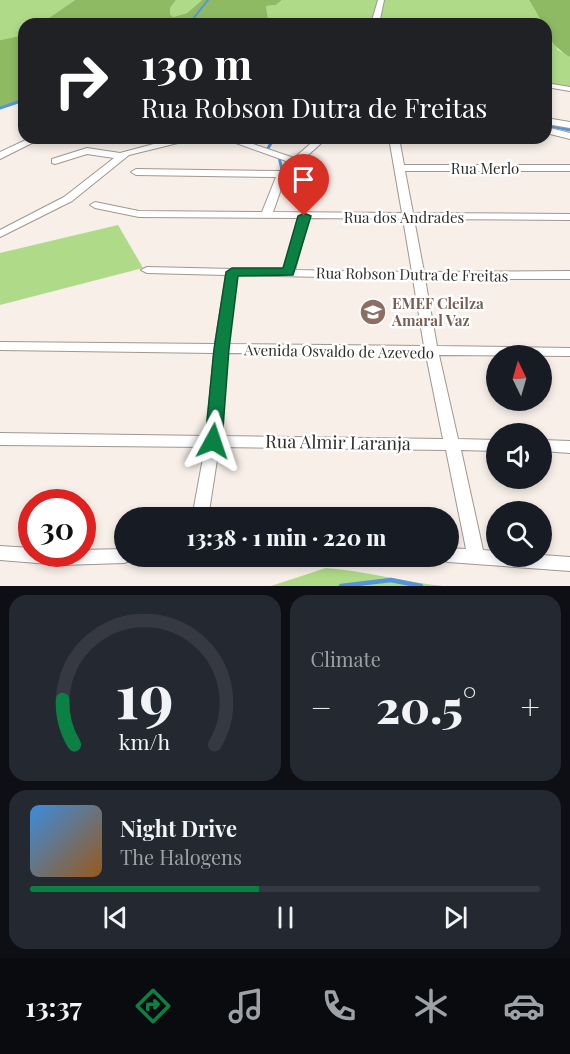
<!DOCTYPE html>
<meta charset="utf-8">
<style>
:root{--surface:#171b24;--page:#242831;--text:#f1f3f6;--muted:#9ea1a6;--line:#363941;--accent:#0b8043}
body{margin:0;font-family:"Playfair Display",serif;background:var(--page);color:var(--text);height:100vh;display:flex;flex-direction:column;font-size:22px;white-space:nowrap}
*{box-sizing:border-box;margin:0}
p{font-size:20px;color:var(--muted)}
.icon{flex:none;width:33px;height:33px;fill:none;stroke:currentColor;stroke-width:2;stroke-linecap:round;stroke-linejoin:round}
.map{position:relative;height:586px;overflow:hidden}
.details{display:flex;flex-direction:column;gap:9px;padding:9px;background:#0d0f14;flex:1}
.details>*{flex:none}
.top-card{position:absolute;left:18px;top:18px;width:534px;height:126px;border-radius:18px;box-shadow:0 3px 9px #0003;background:#202124;color:#fff;overflow:hidden}
.needle{width:39px;rotate:355deg}
.buttons{position:absolute;left:486px;top:345px;display:grid;gap:12px}
.buttons a{display:grid;place-items:center;width:66px;height:66px;border-radius:50%;background:var(--surface);box-shadow:0 3px 9px #0003;font-size:30px}
.speed{position:absolute;left:18px;top:489px;display:flex;gap:12px;font-size:30px;font-weight:700;text-align:center}
.speed>*{display:grid;place-content:center;width:78px;height:78px;border-radius:50%;background:var(--surface);box-shadow:0 3px 9px #0003;line-height:1}
.speed .limit{border:9px solid #d22;background:#fff;color:#111}
.pin{position:absolute;display:grid;place-items:center;width:51px;height:51px;color:#fff;margin:-62px -26px;border-radius:50% 50% 50% 0;rotate:-45deg;box-shadow:0 0 6px #0007}
.pin .icon{rotate:45deg}
.me{position:absolute;width:66px;margin:-33px;rotate:5deg;stroke-linejoin:round;filter:drop-shadow(0 0 4px #0008)}
.turn{display:flex;align-items:center;gap:21px;height:126px;padding:0 24px;font-size:27px}
.turn .icon{width:78px;height:78px;stroke-width:2.5}
.turn b{display:block;font-size:42px;line-height:51px}
.big{font-size:45px;font-weight:800;line-height:1.1}
.details .tile{flex:1;display:flex;flex-direction:column;justify-content:center;gap:9px;min-width:0;padding:0 21px;border-radius:18px;background:var(--page)}
.details .dial{align-items:center;gap:0}
.dial svg{height:156px;overflow:visible;fill:none;stroke:var(--line);stroke-width:7;stroke-linecap:round;text-anchor:middle}
.dial text{fill:var(--text);stroke:none}
.song{display:flex;align-items:center;gap:18px}
.cover{width:72px;height:72px;border-radius:9px;background:linear-gradient(135deg,hsl(210 70% 55%),hsl(30 70% 35%))}
.played{height:6px;border-radius:3px;background:linear-gradient(90deg,var(--accent) 45%,var(--line) 45%)}
.keys{display:flex;justify-content:space-around;direction:ltr}
.heat{display:flex;justify-content:space-between;align-items:center;font-size:33px;direction:ltr}
.details .tiles{flex:1;display:grid;gap:9px;grid-template-columns:1fr 1fr}
.tile:last-child{grid-column:span 2}
.trip{position:absolute;left:114px;top:507px;width:345px;height:60px;border-radius:30px;background:var(--surface);box-shadow:0 3px 9px #0003;font-weight:800;line-height:60px;text-align:center}
.dock{display:flex;height:96px;justify-content:space-around;align-items:center;background:#090b0e;color:var(--muted)}
.dock .icon{width:42px;height:42px}
.dock .on{color:var(--accent)}
.dock b{font-size:27px;color:var(--text)}
.map>svg:first-child{display:block}
</style>
<div class="map">
<svg width="570" height="586" viewBox="0 0 570 586">
<rect width="100%" height="100%" fill="#f7efe8"/>
<g fill="#afdb88">
<path d="M0,0h75l-35,24h-16v11l-24,5z"/>
<path d="M176,0h26l-15,13 -14,4 -3,-3v-6z"/>
<path d="M282,0h247l14,24h-274l-3,-18 10,-1z"/>
<path d="M546,30l12,20 12,7v31l-24,-5z"/>
<path d="M118,225l25,43 -143,37v-52z"/>
<path d="M326,568c40,3 78,14 117,18h-172z"/>
</g>
<g fill="#8eba64">
<path d="M75,0h101l-6,8v6l3,3 14,-4 15,-13h80l-6,5 -10,1 3,18h-229z"/>
<path d="M529,0h41v57c-12,-7 -24,-18 -24,-33h-3z"/>
<path d="M24,35v64l-24,8v-67z"/>
</g>
<g fill="none" stroke-linecap="round" stroke-linejoin="round">
<path stroke="#5395dc" stroke-width="2" d="M189,24l19,-24"/>
<g stroke="#5395dc" stroke-width="3">
<path d="M0,108l24,-8"/>
<path d="M546,125l24,5"/>
<path d="M269,152l-2,-2 7,-12"/>
<path d="M279,157l3,13"/>
</g>
<path stroke="#5395dc" stroke-width="4.5" d="M341,586l50,-6 30,6"/>
<defs>
<g id="street">
<path d="M378,0h6l-5,24h-8z"/>
<path d="M546,83l24,4v4l-24,-4z"/>
<path d="M546,118l24,4v6l-24,-4z"/>
<path d="M546,127l24,6v6l-24,-6z"/>
<path d="M30,138h12l-42,21v-7z"/>
<path d="M176,138h16l-2,2 -61,15 -57,46 -72,36v-7l64,-33 50,-39 -27,-4 -32,10 -3,-1v-4l35,-11 33,5z"/>
<path d="M222,138h14l58,20 23,-20h10l-41,37 -13,37 129,1 -13,-75h10l5,27h166v6h-165l8,42 157,1v6l-156,-1 10,53 146,-1v8h-145l12,67 133,2v8l-131,-1 19,84 38,1v11l-35,-1 22,100 13,1v5h46v-1l28,2v14l-122,-9 -6,-2 -2,-4h8v-8l18,1 -20,-99 -227,-3 -11,71h-16l13,-71 -205,-2v-12l206,3 8,-83 -214,-3v-8l215,2 11,-69 -79,-2 -6,-3 6,-3 137,3 14,-52 -159,-1 -44,-9 -5,-3 5,-3 44,9 123,1 14,-35 -140,-2 -5,-3 5,-3 144,2 9,-9zM309,218l94,1 9,53 -117,-2zM237,275l176,4 11,67 -196,-2zM227,353l199,2 17,84 -222,-3z"/>
<path d="M542,440l28,1v12l-28,-2z"/>
<path d="M0,546l32,2v6h50v-4l42,-1v7h8l-2,5 -6,2 -62,2 -62,-5z"/>
</g>
</defs>
<use href="#street" stroke="#9f9892" stroke-width="2"/>
<use href="#street" fill="#fff" fill-rule="evenodd"/>
</g>
<path fill="#0b8043" stroke="#07532c" stroke-width="1.5" d="M304,213l7,3 -18,59 -55,1 -9,73 -7,92 -3,4 -6,2 -5,-2 -3,-4 9,-92 12,-77 6,-4h51l15,-52z"/>
<defs>
<symbol id="school-disc" viewBox="-11 -11 22 22"><circle r="9.5" fill="#8d6e63" stroke="#fff"/><path d="M0-5L7-2L0 1L-7-2ZM-4 1L0 2.5L4 1V4Q0 6-4 4Z" fill="#fff"/></symbol>
</defs>
<g fill-rule="evenodd">
<use href="#school-disc" x="358" y="297" width="30" height="30"/>
</g>
<g text-anchor="middle" dominant-baseline="central" stroke-width="5" stroke-linejoin="round" paint-order="stroke">
<g font-size="15" fill="#302d2a" stroke="#fff">
<text x="485" y="168">Rua Merlo</text>
<text x="404" y="217">Rua dos Andrades</text>
<text transform="translate(412 274) rotate(1)">Rua Robson Dutra de Freitas</text>
<text transform="translate(339 351) rotate(1)">Avenida Osvaldo de Azevedo</text>
</g>
<g font-size="15" font-weight="bold" fill="#785e54" stroke="#fff" text-anchor="start">
<text x="392" y="303">EMEF Cleilza<tspan x="392" dy="17">Amaral Vaz</tspan></text>
</g>
<g font-size="18" fill="#302d2a" stroke="#fff">
<text transform="translate(338 442) rotate(1)">Rua Almir Laranja</text>
</g>
</g>
</svg>
<div class="buttons">
<a><svg class="needle" viewBox="-14 -14 28 28"><path d="M0-13l5 13h-10z" fill="#e53935"/><path d="M0 13l5-13h-10z" fill="#9ea1a6"/></svg></a>
<a><svg class="icon" aria-label="sound" viewBox="0 0 24 24"><path d="M4 9h4l5-4v14l-5-4H4zM17 9q2 3 0 6"/></svg></a>
<a><svg class="icon" aria-label="search" viewBox="0 0 24 24"><circle cx="10" cy="10" r="6"/><path d="M15 15l6 6"/></svg></a>
</div>
<div class="speed"><div class="limit">30</div></div>
<div class="pin" style="left:304px;top:216px;background:#d93025"><svg class="icon" aria-label="arrive" viewBox="0 0 24 24"><path d="M6 21V4h12l-3 4 3 4H6"/></svg></div>
<svg class="me" style="left:213px;top:441px" viewBox="-20 -20 40 40"><path d="M0-17L14 15 0 8-14 15z" fill="#0b8043" stroke="#fff" stroke-width="4"/></svg>
<div class="trip">13:38 · 1 min · 220 m</div>
<div class="top-card">
<div class="turn"><svg class="icon" aria-label="right" viewBox="0 0 24 24"><path d="M7 20v-9h11M14 6l5 5-5 5"/></svg><div><b>130 m</b>Rua Robson Dutra de Freitas</div></div>
</div>
</div>
<section class="details">
<div class="tiles">
<div class="tile dial"><svg viewBox="0 0 100 80">
<path d="M14 69A42 42 0 1 1 86 69"/>
<path d="M14 69A42 42 0 0 1 8 46" stroke="#0b8043"/>
<text x="50" y="56" font-size="32" font-weight="700">19</text>
<text x="50" y="72" font-size="11">km/h</text>
</svg></div>
<div class="tile"><p>Climate</p>
<div class="heat"><a>−</a><b class="big">20.5°</b><a>+</a></div>
</div>
<div class="tile">
<div class="song"><i class="cover"></i><div><b>Night Drive</b><p>The Halogens</p></div></div>
<div class="played"></div>
<div class="keys"><svg class="icon" aria-label="previous" viewBox="0 0 24 24"><path d="M18 5L8 12l10 7zM5 5v14"/></svg><svg class="icon" aria-label="pause" viewBox="0 0 24 24"><path d="M8 5v14M16 5v14"/></svg><svg class="icon" aria-label="next" viewBox="0 0 24 24"><path d="M6 5l10 7-10 7zM19 5v14"/></svg></div>
</div>
</div>
</section>
<nav class="dock">
<b>13:37</b>
<svg class="icon on" aria-label="directions" viewBox="0 0 24 24"><path d="M12 3l9 9-9 9-9-9zM9 14v-3h6M13 9l2 2-2 2"/></svg>
<svg class="icon" aria-label="music" viewBox="0 0 24 24"><path d="M9 18V5l10-2v13"/><circle cx="6" cy="18" r="3"/><circle cx="16" cy="16" r="3"/></svg>
<svg class="icon" aria-label="phone" viewBox="0 0 24 24"><path d="M5 4h4l2 5-3 2q2 4 5 5l2-3 5 2v4C11 20 4 13 5 4z"/></svg>
<svg class="icon" aria-label="climate" viewBox="0 0 24 24"><path d="M12 3v18M4 7l16 10M4 17L20 7"/></svg>
<svg class="icon" aria-label="car" viewBox="0 0 24 24"><path d="M5 17H2v-5l4-1 3-4h7l3 4 3 1v5h-3M9 17h6M6 11h13"/><circle cx="7" cy="17" r="2"/><circle cx="17" cy="17" r="2"/></svg>
</nav>
